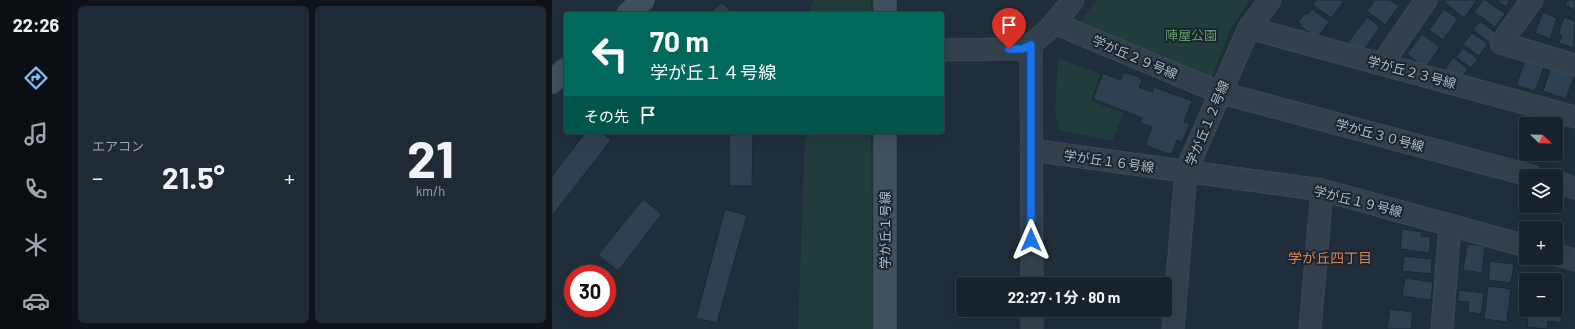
<!DOCTYPE html>
<html lang="ja">
<meta charset="utf-8">
<style>
:root{--surface:#17222c;--page:#202a34;--text:#f1f3f6;--muted:#9ea4a9;--line:#363f48;--accent:#7bbeff}
body{margin:0;font-family:Barlow,"Noto Sans JP",sans-serif;background:var(--page);color:var(--text);height:100vh;display:flex;flex-direction:column;font-size:15px;white-space:nowrap}
*{box-sizing:border-box;margin:0}
p{font-size:13px;color:var(--muted)}
.icon{flex:none;width:22px;height:22px;fill:none;stroke:currentColor;stroke-width:2;stroke-linecap:round;stroke-linejoin:round}
.map{position:relative;flex:1;overflow:hidden}
.side{display:flex;flex-direction:column;gap:6px;padding:6px;background:#0d1318;width:480px}
.side>*{flex:none}
.banner{position:absolute;left:12px;top:12px;width:380px;height:122px;border-radius:4px;box-shadow:0 4px 16px #0002,0 0 0 1px var(--line);background:#00695c;color:#fff;overflow:hidden}
.needle{width:26px;rotate:112deg}
.buttons{position:absolute;left:967px;top:117px;display:grid;gap:8px}
.buttons a{display:grid;place-items:center;width:44px;height:44px;border-radius:4px;background:var(--surface);box-shadow:0 4px 16px #0002,0 0 0 1px var(--line);font-size:20px}
.speed{position:absolute;left:12px;top:265px;display:flex;gap:8px;font-size:20px;font-weight:700;text-align:center}
.speed>*{display:grid;place-content:center;width:52px;height:52px;border-radius:50%;background:var(--surface);box-shadow:0 4px 16px #0002,0 0 0 1px var(--line);line-height:1}
.speed .limit{border:6px solid #d22;background:#fff;color:#111}
.pin{position:absolute;display:grid;place-items:center;width:34px;height:34px;color:#fff;margin:-41px -17px;border-radius:50% 50% 50% 0;rotate:-45deg;box-shadow:0 0 4px #0007}
.pin .icon{rotate:45deg}
.me{position:absolute;width:44px;margin:-22px;rotate:0deg;stroke-linejoin:round;filter:drop-shadow(0 0 3px #0008)}
.turn{display:flex;align-items:center;gap:14px;height:84px;padding:0 20px;font-size:18px}
.turn .icon{width:52px;height:52px;stroke-width:2.5}
.turn b{display:block;font-size:28px;line-height:34px}
.then{display:flex;align-items:center;height:38px;padding:0 20px;background:#0003;gap:8px;font-size:15px}
.big{font-size:30px;font-weight:700;line-height:1.1}
.side .widget{flex:1;display:flex;flex-direction:column;justify-content:center;gap:6px;min-width:0;padding:0 14px;border-radius:6px;background:var(--page)}
.side .dial{align-items:center;gap:0}
.dial b{font-size:52px;line-height:1}
.heat{display:flex;justify-content:space-between;align-items:center;font-size:22px;direction:ltr}
.side .tiles{flex:1;display:grid;gap:6px;grid-template-columns:repeat(2,1fr)}
.trip{position:absolute;left:404px;top:277px;width:216px;height:40px;border-radius:4px;background:var(--surface);box-shadow:0 4px 16px #0002,0 0 0 1px var(--line);font-weight:700;line-height:40px;text-align:center}
main{display:flex;flex:1;min-height:0}
.tab-bar{display:flex;flex-direction:column;width:72px;justify-content:space-around;align-items:center;background:#090e12;color:var(--muted)}
.tab-bar .icon{width:28px;height:28px}
.tab-bar .selected{color:var(--accent)}
.tab-bar b{font-size:18px;color:var(--text)}
.map>svg:first-child{display:block}
</style>
<main>
<nav class="tab-bar">
<b>22:26</b>
<svg class="icon selected" aria-label="directions" viewBox="0 0 24 24"><path d="M12 3l9 9-9 9-9-9zM9 14v-3h6M13 9l2 2-2 2"/></svg>
<svg class="icon" aria-label="music" viewBox="0 0 24 24"><path d="M9 18V5l10-2v13"/><circle cx="6" cy="18" r="3"/><circle cx="16" cy="16" r="3"/></svg>
<svg class="icon" aria-label="phone" viewBox="0 0 24 24"><path d="M5 4h4l2 5-3 2q2 4 5 5l2-3 5 2v4C11 20 4 13 5 4z"/></svg>
<svg class="icon" aria-label="climate" viewBox="0 0 24 24"><path d="M12 3v18M4 7l16 10M4 17L20 7"/></svg>
<svg class="icon" aria-label="car" viewBox="0 0 24 24"><path d="M5 17H2v-5l4-1 3-4h7l3 4 3 1v5h-3M9 17h6M6 11h13"/><circle cx="7" cy="17" r="2"/><circle cx="17" cy="17" r="2"/></svg>
</nav>
<section class="side">
<div class="tiles">
<div class="widget"><p>エアコン</p>
<div class="heat"><a>−</a><b class="big">21.5°</b><a>+</a></div>
</div>
<div class="widget dial"><b>21</b><p>km/h</p></div>
</div>
</section>
<div class="map">
<svg width="1023" height="329" viewBox="0 0 1023 329">
<rect width="100%" height="100%" fill="#1f2e3a"/>
<g fill="#213c3b">
<path d="M261,0h58v14h-61v-7z"/>
<path d="M545,0h153l-19,28 -20,52 -133,-56z"/>
<path d="M506,58l42,16 -9,27 32,12 -11,28 -53,-11 -4,-20z"/>
<path d="M253,132h66l2,197h-75z"/>
</g>
<g fill="#2e404f" stroke="#1b2731">
<path d="M764,0h29l-14,18 -18,-13z"/>
<path d="M823,0h15l9,6 -14,19 -18,-14z"/>
<path d="M890,0h35l-13,18z"/>
<path d="M931,0h3l19,14 -10,13 -21,-15z"/>
<path d="M944,0h14l-4,7z"/>
<path d="M1016,0h7v11l-10,-7z"/>
<path d="M170,2l11,12h-24z"/>
<path d="M760,9l17,13 -12,16 -17,-12 1,-2 -3,-2 7,-9 2,2z"/>
<path d="M892,9l14,10 -15,21 -14,-10z"/>
<path d="M991,12l14,6 -7,21 -15,-6z"/>
<path d="M815,17l13,10 -18,25 -14,-10z"/>
<path d="M1012,17l11,4 -1,27 -15,-5 3,-8 -4,-1z"/>
<path d="M928,21l17,13 -7,9 -17,-13z"/>
<path d="M920,33l16,11 -9,12 -16,-12z"/>
<path d="M870,34l18,13 -15,21 -18,-14z"/>
<path d="M911,48l15,11 -7,9 -15,-11z"/>
<path d="M901,57l15,12 -8,11 -15,-11z"/>
<path d="M973,61l19,6 -9,24 -19,-6z"/>
<path d="M1000,64l23,10 -9,25 -23,-8z"/>
<path d="M551,73l18,7 2,-6 4,-1 12,4 3,4 -3,6 13,5 2,-5 38,14 -8,21 6,2 -8,18 -5,-2 -6,15 -26,-10 7,-18 -12,-4 2,-5 -49,-19z"/>
<path d="M34,132h15l10,8 -59,76v-40z"/>
<path d="M177,132h24l-1,54h-23z"/>
<path d="M91,199l19,15 -44,57 -20,-16z"/>
<path d="M173,209l22,6 -30,108 -21,-5z"/>
<path d="M850,229l20,3 -1,4 10,1 -2,16 -29,-4z"/>
<path d="M915,244l18,2 -3,27 -19,-3z"/>
<path d="M852,256l28,3 -1,15 -29,-3z"/>
<path d="M938,261l24,3 -3,19 -23,-3z"/>
<path d="M990,273l22,3 -2,23 -6,-1v-18h-15z"/>
<path d="M853,278l28,4 -2,18 -29,-4z"/>
<path d="M936,286l23,3 -4,33 -23,-3z"/>
<path d="M907,290l25,3 -3,21 -13,-2 1,-10 -11,-1z"/>
<path d="M838,309l23,3 -2,17h-24z"/>
<path d="M977,310h33l-1,13 -13,-2 -1,8 -20,-2z"/>
</g>
<g fill="none" stroke-linecap="round" stroke-linejoin="round">
<defs>
<g id="street">
<path d="M980,0l-31,43 74,22"/>
<path d="M509,26l148,62"/>
<path d="M697,28l326,89"/>
<path d="M479,45l1,239"/>
<path d="M390,50l80,-1c21,-10 37,-31 51,-49"/>
<path d="M830,64l44,-64"/>
<path d="M677,95l303,81"/>
<path d="M479,150l291,40 204,56"/>
<path d="M1004,182l19,6"/>
<path d="M1004,255l19,5"/>
<path d="M480,310v19"/>
<path d="M621,329l13,-158 63,-143 21,-28"/>
<path d="M758,329l12,-139"/>
<path d="M890,329l8,-104"/>
</g>
<g id="secondary">
<path d="M333,0v14"/>
<path d="M76,14l15,-14"/>
<path d="M0,82l14,-13"/>
<path d="M333,132v197"/>
</g>
</defs>
<use href="#street" stroke="#3d4954" stroke-width="23"/>
<use href="#secondary" stroke="#3d4954" stroke-width="24"/>
<use href="#street" stroke="#33404b" stroke-width="21"/>
<use href="#secondary" stroke="#414f5e" stroke-width="22"/>
</g>
<g fill="none" stroke-linecap="round" stroke-linejoin="round">
<defs>
<path id="route" d="M457,49h13l9,-4v195"/>
</defs>
<use href="#route" stroke="#114b97" stroke-width="10"/>
<use href="#route" stroke="#1a73e8" stroke-width="7"/>
</g>
<g text-anchor="middle" dominant-baseline="central" stroke-width="4" stroke-linejoin="round" paint-order="stroke">
<g font-size="13" fill="#639a69" stroke="#19252f">
<text x="639" y="35">陣屋公園</text>
</g>
<g font-size="13" fill="#aebbc7" stroke="#19252f">
<text transform="translate(583 57) rotate(23)">学が丘２９号線</text>
<text transform="translate(860 72) rotate(15)">学が丘２３号線</text>
<text transform="translate(655 123) rotate(-67)">学が丘１２号線</text>
<text transform="translate(828 135) rotate(15)">学が丘３０号線</text>
<text transform="translate(557 161) rotate(8)">学が丘１６号線</text>
<text transform="translate(806 201) rotate(14)">学が丘１９号線</text>
<text transform="translate(333 230) rotate(-90)">学が丘１号線</text>
</g>
<g font-size="14" fill="#db7f54" stroke="#19252f">
<text x="778" y="257">学が丘四丁目</text>
</g>
</g>
</svg>
<div class="buttons">
<a><svg class="needle" viewBox="-14 -14 28 28"><path d="M0-13l5 13h-10z" fill="#e53935"/><path d="M0 13l5-13h-10z" fill="#9ea4a9"/></svg></a>
<a><svg class="icon" aria-label="layers" viewBox="0 0 24 24"><path d="M12 4l9 5-9 5-9-5zM3 14l9 5 9-5"/></svg></a>
<a>+</a>
<a>−</a>
</div>
<div class="speed"><div class="limit">30</div></div>
<div class="pin" style="left:457px;top:49px;background:#d93025"><svg class="icon" aria-label="arrive" viewBox="0 0 24 24"><path d="M6 21V4h12l-3 4 3 4H6"/></svg></div>
<svg class="me" style="left:479px;top:240px" viewBox="-20 -20 40 40"><path d="M0-17L14 15 0 8-14 15z" fill="#1a73e8" stroke="#fff" stroke-width="4"/></svg>
<div class="trip">22:27 · 1 分 · 80 m</div>
<div class="banner">
<div class="turn"><svg class="icon" aria-label="left" viewBox="0 0 24 24"><path d="M17 20v-9H6M10 6l-5 5 5 5"/></svg><div><b>70 m</b>学が丘１４号線</div></div>
<div class="then">その先<svg class="icon" aria-label="arrive" viewBox="0 0 24 24"><path d="M6 21V4h12l-3 4 3 4H6"/></svg></div>
</div>
</div>
</main>
